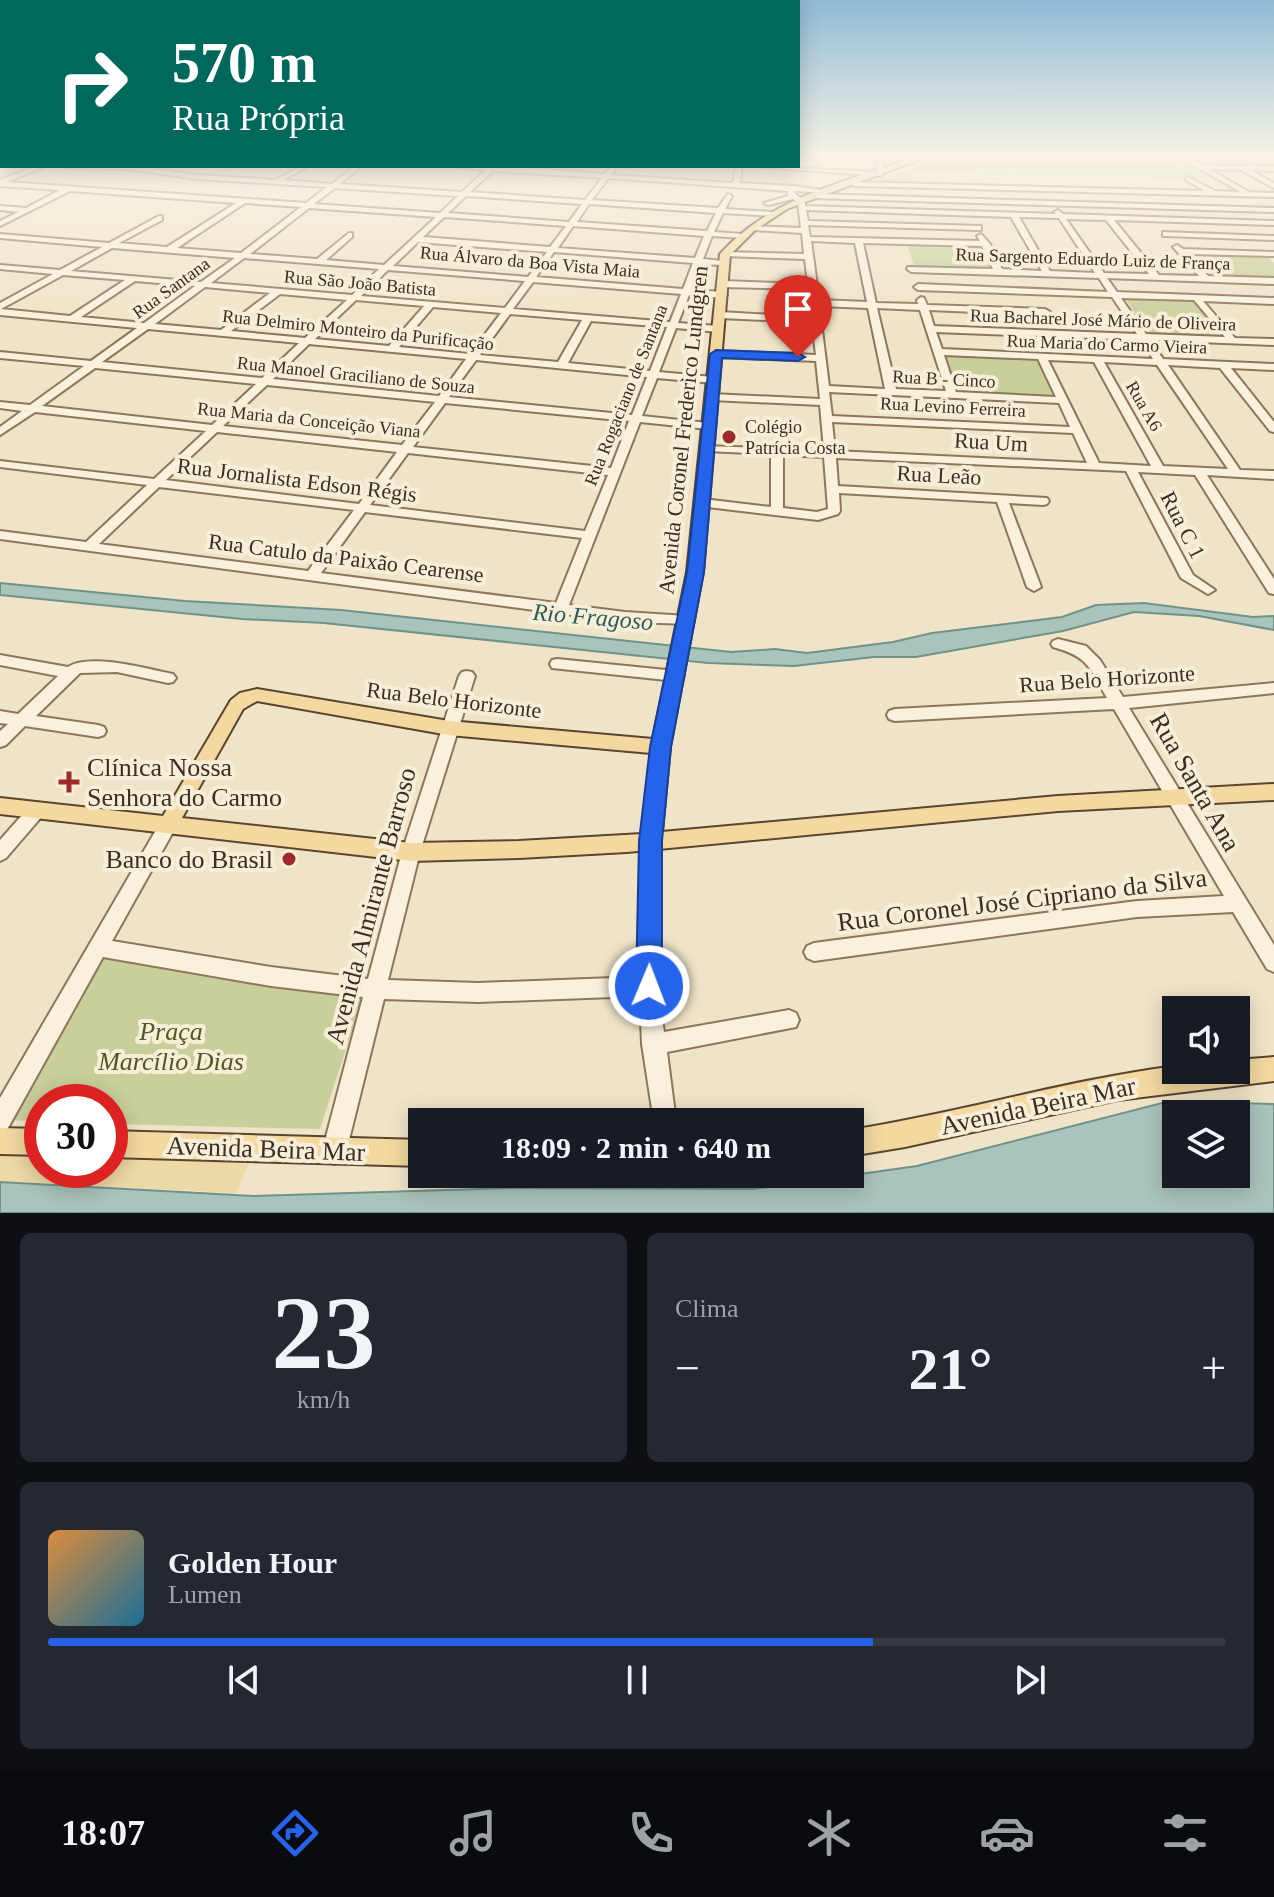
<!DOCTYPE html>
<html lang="pt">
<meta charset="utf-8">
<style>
:root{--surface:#171b24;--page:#242831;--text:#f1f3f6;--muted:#9ea1a6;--line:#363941;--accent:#2563eb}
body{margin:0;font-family:Georgia,serif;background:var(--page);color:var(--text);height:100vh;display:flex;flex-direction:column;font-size:30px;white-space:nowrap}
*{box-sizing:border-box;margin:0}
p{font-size:26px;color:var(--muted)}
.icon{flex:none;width:44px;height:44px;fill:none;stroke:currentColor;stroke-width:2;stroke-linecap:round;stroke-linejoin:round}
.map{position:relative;height:1213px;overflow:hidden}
.panel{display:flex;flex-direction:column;gap:20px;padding:20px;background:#0d0f14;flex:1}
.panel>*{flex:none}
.hud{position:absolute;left:0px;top:0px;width:800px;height:168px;box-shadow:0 4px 20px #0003;background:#00695c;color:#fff;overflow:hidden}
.controls{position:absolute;left:1162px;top:996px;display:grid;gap:16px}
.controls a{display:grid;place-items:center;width:88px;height:88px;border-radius:0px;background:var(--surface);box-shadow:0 4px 20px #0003;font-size:40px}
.speed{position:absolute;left:24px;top:1084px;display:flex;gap:16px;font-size:40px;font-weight:700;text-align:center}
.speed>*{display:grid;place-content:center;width:104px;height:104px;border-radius:50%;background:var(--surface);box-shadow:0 4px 20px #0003;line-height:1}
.speed .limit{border:12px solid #d22;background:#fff;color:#111}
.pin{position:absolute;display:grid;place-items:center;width:68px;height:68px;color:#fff;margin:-82px -34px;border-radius:50% 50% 50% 0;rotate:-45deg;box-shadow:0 0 8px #0007}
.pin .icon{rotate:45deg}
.me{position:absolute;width:88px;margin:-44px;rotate:1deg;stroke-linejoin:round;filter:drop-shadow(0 0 6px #0008)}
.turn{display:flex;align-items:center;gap:28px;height:168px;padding:0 40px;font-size:36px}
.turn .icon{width:104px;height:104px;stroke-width:2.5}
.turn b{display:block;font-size:56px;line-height:68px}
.big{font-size:60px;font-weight:700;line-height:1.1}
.panel .card{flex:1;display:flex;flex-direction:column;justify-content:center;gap:12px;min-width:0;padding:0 28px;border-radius:12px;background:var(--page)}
.panel .dial{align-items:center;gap:0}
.dial b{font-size:104px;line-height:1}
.song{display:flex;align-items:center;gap:24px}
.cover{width:96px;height:96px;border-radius:12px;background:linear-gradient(135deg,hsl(30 70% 55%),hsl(200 70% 35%))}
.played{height:8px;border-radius:4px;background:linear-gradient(90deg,var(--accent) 70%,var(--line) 70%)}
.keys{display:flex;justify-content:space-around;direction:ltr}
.heat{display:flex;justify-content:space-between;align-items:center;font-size:44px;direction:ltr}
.panel .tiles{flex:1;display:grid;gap:20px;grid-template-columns:1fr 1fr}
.card:last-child{grid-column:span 2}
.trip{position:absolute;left:408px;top:1108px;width:456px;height:80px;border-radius:0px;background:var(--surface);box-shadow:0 4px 20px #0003;font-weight:700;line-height:80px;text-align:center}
.tab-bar{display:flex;height:128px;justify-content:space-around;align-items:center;background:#090b0e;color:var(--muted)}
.tab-bar .icon{width:56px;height:56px}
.tab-bar .active{color:var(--accent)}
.tab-bar b{font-size:36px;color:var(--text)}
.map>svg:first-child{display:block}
</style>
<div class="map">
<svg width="1274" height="1213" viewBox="0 0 1274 1213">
<rect width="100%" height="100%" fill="#f0e4c8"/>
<g fill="#c9cf9b">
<path d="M934,156h237l49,23 -311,-7 3,8 7,3 -41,-3 46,-16z"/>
<path d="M907,242l78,3 11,25 -82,-3z"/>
<path d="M1185,252l80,3 9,8v17l-66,-2z"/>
<path d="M1125,298l69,1 32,38 -76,-2z"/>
<path d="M942,354l98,4 20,40 -104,-5z"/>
<path d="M101,955l263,39 -44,135 -210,-5v-22h-68v19l-33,-1z"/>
</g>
<path fill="#ecd9a5" d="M0,1136l42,5v29h68v-21l141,9 -15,35 -236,-12z"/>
<g fill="#a9c4bc" stroke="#6f938a" stroke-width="2" fill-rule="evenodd">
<path d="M0,583l185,18 156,9 390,42 44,-3 32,4 86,-11 39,-9 130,-16 34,-12 48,-2 109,14 21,-1v14l-75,-14 -65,-4 -71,19 -147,26h-42l-80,9 -86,-3 -384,-40 -82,-4 -242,-24z"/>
<path d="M1170,1101l104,3v109h-1274v-31l253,14 257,-8 244,1 163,-23zM1176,1114h60v60h-60z"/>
</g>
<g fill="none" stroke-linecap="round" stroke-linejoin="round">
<path stroke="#6f938a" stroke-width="2" d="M1193,156l81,9"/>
<defs>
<g id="minor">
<path d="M877,156h6v18l-3,2 -132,-10 129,6z"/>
<path d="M1177,156h9l15,9 73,2v4l-24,-1 24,13v5l-33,-18 -32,-1 40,23 25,1v4l-420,-11 -3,-2 3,-2 351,9 -19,-11 2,-3 27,14 26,1z"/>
<rect x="0" y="160" width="2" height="4"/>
<path d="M37,166h9l-39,16 299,21 21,-16 -130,-8 -69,-10 -62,-1 -3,-2h72l62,9 79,5 25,-14h8l-26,14 49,4 23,-18h7l-22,18 122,8 24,-22 -37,-4h48l108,8 6,-8h6l-6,9 122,8 3,-17h6l-2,17 52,3 38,5 -4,2 -31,-2v3l10,7v5l251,8 -2,-2 4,-2 5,4 211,7v4l-160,-5 45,55 40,1 -26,-29 4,-2 6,4 91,3v4l-87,-2 21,22 66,2v6l-167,-6 10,14 157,6v6l-71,-3 32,37 39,1v6l-124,-5 13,19 111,5v6l-43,-2 43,54v10l-4,-1 -50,-63 -52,-3 72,105 34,1v8l-67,-4 67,104v15l-5,-1 -74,-118 -57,-3 55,103 22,15 -7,4 -27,-16 -55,-107 -290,-13 2,28 209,12 2,3 -2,3 -4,1 -34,-2 32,84 -7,4 -7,-4 -30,-85 -158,-9 1,18 -2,3 -20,6 -119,-14 -2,-3 2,-3 4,-1 68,8v-53l-64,-3 -6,-3 2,-2 121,4 -4,-45 -109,-5 -5,-3 5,-3 109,5 -4,-38 -100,-4 -5,-3 5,-3 100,4 -4,-33 -92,-4 -5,-3 5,-3 92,5 -3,-28 -86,-2 -4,-3 4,-3 85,3 -3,-25 -80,-3 -4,-2 4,-2 79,2 -2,-21 -50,-3 -4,-2 4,-2 49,2 -3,-26 -5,-3 -25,6 -4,-2 24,-7v-5l-180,-13 -16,22 126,8 10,-14 4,2 -7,13 48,3 4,2 -4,2 -50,-3 -9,19 29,2 4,2 -4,2 -31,-2 -9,23 20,2 4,2 -4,2 -22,-1 -10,26 32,2 4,3 -4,3 -34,-3 -11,28 40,3 5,3 -5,3 -42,-4 -17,44 54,5 5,3 -5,3 -56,-5 -15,38 66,7 5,3 -5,3 -68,-7 -71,183 56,7 62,4 7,5 -2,3 -67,-2 -625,-83v-8l86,11 61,-57 -147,-18v-6l154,18 52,-48 -171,-19 -35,23v-8l22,-16 -22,-3v-6l30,3 54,-39 -84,-8v-6l91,9 46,-33 -137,-13v-12l53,-29 -53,-5v-4l60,5 42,-23 -102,-9v-4l109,9 50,-27h3v4l-43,23 48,4 69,-44 -166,-12 -70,35v-5l18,-9 -18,-2v-4l26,2 34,-18 -60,-4v-6zM493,171l109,7 -17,22 -115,-8zM335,188l123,8 -18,17 -126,-9zM466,196l116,8 -13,18 -121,-9zM245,203l56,4 -60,46 -64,-5zM589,204l127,9 -9,18 -130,-9zM309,208l127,9 -52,48 -58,-5 26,-23v-4h-3l-32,26 -67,-5zM806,210l205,7 31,54 -40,-2 -12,-25 -9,-10 -4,2 3,5 -170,-4 -2,-12 170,5h3v-4l-173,-5zM444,217l122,9 -16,21 -127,-10zM1019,217l40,1 36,55 -45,-2zM1066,219l40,1 43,54 -45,-1zM573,226l131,10 -9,22 -137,-10zM811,241l44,2 12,59 -48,-2zM418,242l129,10 -19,25 -135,-11zM863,243l119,3 11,23 -85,-2 -1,2 4,3 188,6 9,14 -190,-8 -4,3 4,3 194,7 25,37 -203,-8 -5,-16 116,5 5,-3 -5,-3 -118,-4 -3,-7 -3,-1 -4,3 1,4 -42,-1zM112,248l123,10 -34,24 -130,-11zM554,252l139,11 -10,26 -147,-12zM244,258l135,11 -27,26 -141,-12zM388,270l137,11 -20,27 -144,-12zM63,275l62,5 -55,36 -69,-7zM135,281l60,5 -51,37 -63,-6zM533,282l148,12 -11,28 -157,-13zM205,287l65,6 -49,37 -66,-6zM280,294l67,6 -42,38 -74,-7zM1121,298l73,2 31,37 -79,-3zM356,300l68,6 -35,40 -74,-7zM819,306l49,2 17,81 -56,-3zM433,307l68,6 -31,41 -71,-7zM877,308l43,2 26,81 -50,-2zM510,314l72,6 -24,42 -78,-7zM591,321l76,6 -17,44 -82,-8zM148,329l151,14 -37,35 -160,-16zM936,332l205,8 12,19 -211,-10zM309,344l157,15 -27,37 -166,-17zM944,355l94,4 18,38 -100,-5zM476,360l171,17 -15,38 -183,-18zM1048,360l46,2 57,104 -52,-3zM1104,362l53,3 71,104 -65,-3zM95,368l161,16 -44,41 -170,-19zM267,385l168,17 -33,43 -179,-19zM829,392l230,11 11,24 -238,-11zM445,403l184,18 -18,47 -198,-21zM832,422l241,11 14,30 -252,-12zM217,432l180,20 -38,52 -193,-24zM408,453l200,22 -23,56 -215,-26zM783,455l41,2 4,52 -11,3 -34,-4zM159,487l195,23 -46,61 -209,-27zM365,512l217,26 -26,65 -235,-30z"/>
<path d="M817,194l457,14v4l-460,-14z"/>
<path d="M1163,232l111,4v4l-108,-4h-3z"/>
<path d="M1058,639l28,7 14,14 23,37 151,-14v10l-145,15 145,237v27l-7,-3 -34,-57 -96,5 -323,44 -7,-3 -3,-6 3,-6 7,-3 323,-42 87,-5 -110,-187 -219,12 -6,-2 -2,-4 2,-4 6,-2 212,-11c-18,-31 -18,-41 -54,-51l-2,-3 2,-3z"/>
<path d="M0,655l68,12c21,-14 76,1 100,6l5,1 3,4 -3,4 -5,1 -51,-11 -37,1 -44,43 62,9 6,2 2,4 -2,4 -6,2 -73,-11 -19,19 -6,2v-16l8,-7 -8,-1v-12l18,3 40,-38 -58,-11z"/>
<path d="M557,659l119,12 5,1 3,4 -3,4 -5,1 -124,-13 -2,-4 2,-4z"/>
<path d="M467,671l5,1 3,4 -55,176 -32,128 90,3 162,-6 2,-136 3,-5 6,-2 6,2 3,5v165l4,26 125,-22 7,3 3,7 -3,7 -129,25 9,70h-22l-12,-78 -2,-48 -162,6 -94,-3 -38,153 -4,8 -8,4 -8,-4 -4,-8 41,-155 -92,-11 -168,-29 -95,171 -8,3v-33l163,-280 6,-2 6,2 3,5 -66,118 159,26 97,12 34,-127 57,-176 3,-4z"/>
<path d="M37,803l6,2 3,5 -3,5 -37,43 -6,3v-21l31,-35z"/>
</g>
<g id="major">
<path d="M918,156h11l-142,53 -32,21 -25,25 -27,317 -33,175 -8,85 396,-36 216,-12v16l-216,11 -431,41 -108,6 -108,3 -411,-47v-16l163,18 68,-116 9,-7 17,-4 192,32 204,18 34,-167 33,-318c51,-57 128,-73 198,-98zM257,701l192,34 202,18 -9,81 -123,7 -108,2 -229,-25 61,-109z"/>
<path d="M1274,1057v24l-156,19 -213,47 -55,9v-26c110,-17 216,-50 326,-64v4h60v-10z"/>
<path d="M0,1128l42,1v26l-42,-1z"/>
<path d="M110,1131l312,9v26l-312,-9z"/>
</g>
</defs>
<use href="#minor" stroke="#8d765c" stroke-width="4"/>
<use href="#major" stroke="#5b4430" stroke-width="4"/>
<use href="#minor" fill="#faf1dc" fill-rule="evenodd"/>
<use href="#major" fill="#f3d9a0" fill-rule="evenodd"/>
</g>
<linearGradient id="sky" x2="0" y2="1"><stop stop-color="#8fbad6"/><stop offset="0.48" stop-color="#f8f3e6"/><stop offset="1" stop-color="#f8f3e6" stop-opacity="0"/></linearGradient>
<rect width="1274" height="326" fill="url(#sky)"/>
<path fill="#2563eb" stroke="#184099" stroke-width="2" d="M716,350l82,3 7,4 -7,4 -76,-3 -18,214 -33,175 -9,94v145l-3,9 -10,4 -9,-4 -4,-9 3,-145 11,-94 37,-175 23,-218z"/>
<g fill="#9e2a2b" stroke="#f7eed8" stroke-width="3">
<circle cx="729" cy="437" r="8"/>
<path d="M65 770h8v8h8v8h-8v8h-8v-8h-8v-8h8z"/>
<circle cx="289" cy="859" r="8"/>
</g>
<g text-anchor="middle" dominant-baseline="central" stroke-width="8" stroke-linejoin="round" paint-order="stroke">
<g font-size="18" fill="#3d2e20" stroke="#f7eed8">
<text transform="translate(1093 259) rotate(2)">Rua Sargento Eduardo Luiz de França</text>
<text transform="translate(530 262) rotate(5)">Rua Álvaro da Boa Vista Maia</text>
<text transform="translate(360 283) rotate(5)">Rua São João Batista</text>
<text transform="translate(171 288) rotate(-36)">Rua Santana</text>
<text transform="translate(1103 320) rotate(2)">Rua Bacharel José Mário de Oliveira</text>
<text transform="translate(358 330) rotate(6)">Rua Delmiro Monteiro da Purificação</text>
<text transform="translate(1107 344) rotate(2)">Rua Maria do Carmo Vieira</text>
<text transform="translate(356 375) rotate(6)">Rua Manoel Graciliano de Souza</text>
<text transform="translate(944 379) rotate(3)">Rua B - Cinco</text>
<text transform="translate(626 395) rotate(-68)">Rua Rogaciano de Santana</text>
<text transform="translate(1144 406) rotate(60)">Rua A6</text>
<text transform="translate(953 407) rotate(3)">Rua Levino Ferreira</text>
<text transform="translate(309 420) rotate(6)">Rua Maria da Conceição Viana</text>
</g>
<g font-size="18" fill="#3d2e20" stroke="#f7eed8" text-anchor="start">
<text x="745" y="427">Colégio<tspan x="745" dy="21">Patrícia Costa</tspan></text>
</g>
<g font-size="22" fill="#3d2e20" stroke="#f7eed8">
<text transform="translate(683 430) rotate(-84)">Avenida Coronel Frederico Lundgren</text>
<text transform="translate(991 442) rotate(3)">Rua Um</text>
<text transform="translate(939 475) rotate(3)">Rua Leão</text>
<text transform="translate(297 480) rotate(7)">Rua Jornalista Edson Régis</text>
<text transform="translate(1183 525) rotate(63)">Rua C 1</text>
<text transform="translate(346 558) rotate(7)">Rua Catulo da Paixão Cearense</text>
<text transform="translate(1107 679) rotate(-4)">Rua Belo Horizonte</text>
<text transform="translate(454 700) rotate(7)">Rua Belo Horizonte</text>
</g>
<g font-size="24" font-style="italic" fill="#2f5d5a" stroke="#f7eed8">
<text transform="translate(593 617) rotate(5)">Rio Fragoso</text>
</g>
<g font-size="26" fill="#3d2e20" stroke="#f7eed8" text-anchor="start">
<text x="87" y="767">Clínica Nossa<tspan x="87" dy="30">Senhora do Carmo</tspan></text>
<text x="273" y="859" text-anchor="end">Banco do Brasil</text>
</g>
<g font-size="26" fill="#3d2e20" stroke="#f7eed8">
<text transform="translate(1195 782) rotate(60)">Rua Santa Ana</text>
<text transform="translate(1022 900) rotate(-7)">Rua Coronel José Cipriano da Silva</text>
<text transform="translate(371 906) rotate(-75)">Avenida Almirante Barroso</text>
<text transform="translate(1038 1106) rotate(-12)">Avenida Beira Mar</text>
<text transform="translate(266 1149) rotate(2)">Avenida Beira Mar</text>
</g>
<g font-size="26" font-style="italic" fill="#4d5a26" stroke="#f7eed8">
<text x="171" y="1031">Praça<tspan x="171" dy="30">Marcílio Dias</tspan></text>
</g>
</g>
</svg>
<div class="controls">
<a><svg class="icon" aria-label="sound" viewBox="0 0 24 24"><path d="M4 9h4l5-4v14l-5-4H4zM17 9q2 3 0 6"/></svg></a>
<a><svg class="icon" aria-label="layers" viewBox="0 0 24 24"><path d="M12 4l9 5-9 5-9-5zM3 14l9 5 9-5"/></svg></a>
</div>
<div class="speed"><div class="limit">30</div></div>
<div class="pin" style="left:798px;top:357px;background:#d93025"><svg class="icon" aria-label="arrive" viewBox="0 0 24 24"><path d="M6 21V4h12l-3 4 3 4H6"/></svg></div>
<svg class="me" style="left:649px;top:986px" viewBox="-20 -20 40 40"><circle r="17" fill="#2563eb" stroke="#fff" stroke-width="3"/><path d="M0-11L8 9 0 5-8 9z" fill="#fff"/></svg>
<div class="trip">18:09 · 2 min · 640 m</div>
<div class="hud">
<div class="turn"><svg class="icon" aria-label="right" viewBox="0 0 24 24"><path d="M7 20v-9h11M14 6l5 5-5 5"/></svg><div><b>570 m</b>Rua Própria</div></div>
</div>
</div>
<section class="panel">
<div class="tiles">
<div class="card dial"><b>23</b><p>km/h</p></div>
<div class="card"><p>Clima</p>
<div class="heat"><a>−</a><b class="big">21°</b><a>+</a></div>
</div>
<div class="card">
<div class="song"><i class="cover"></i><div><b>Golden Hour</b><p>Lumen</p></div></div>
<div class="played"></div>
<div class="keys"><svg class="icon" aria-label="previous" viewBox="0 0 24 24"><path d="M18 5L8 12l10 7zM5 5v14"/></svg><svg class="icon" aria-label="pause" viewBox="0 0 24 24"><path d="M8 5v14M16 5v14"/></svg><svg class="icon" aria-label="next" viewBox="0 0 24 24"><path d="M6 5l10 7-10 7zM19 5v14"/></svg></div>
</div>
</div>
</section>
<nav class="tab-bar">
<b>18:07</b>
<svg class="icon active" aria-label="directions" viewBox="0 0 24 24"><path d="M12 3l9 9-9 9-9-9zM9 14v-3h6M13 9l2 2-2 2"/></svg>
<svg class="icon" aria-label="music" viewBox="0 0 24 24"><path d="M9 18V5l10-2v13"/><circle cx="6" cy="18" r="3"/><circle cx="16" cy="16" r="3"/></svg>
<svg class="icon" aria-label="phone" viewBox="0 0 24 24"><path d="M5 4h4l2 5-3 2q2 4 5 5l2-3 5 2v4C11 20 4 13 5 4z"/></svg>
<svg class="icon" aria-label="climate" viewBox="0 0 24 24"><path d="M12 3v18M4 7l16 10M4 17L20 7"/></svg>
<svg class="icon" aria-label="car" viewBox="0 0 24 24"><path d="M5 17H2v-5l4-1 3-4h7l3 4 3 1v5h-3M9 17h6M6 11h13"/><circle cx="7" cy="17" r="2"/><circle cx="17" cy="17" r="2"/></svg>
<svg class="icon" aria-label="filters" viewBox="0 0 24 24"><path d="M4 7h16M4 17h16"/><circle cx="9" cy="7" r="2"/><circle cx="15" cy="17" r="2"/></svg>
</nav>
